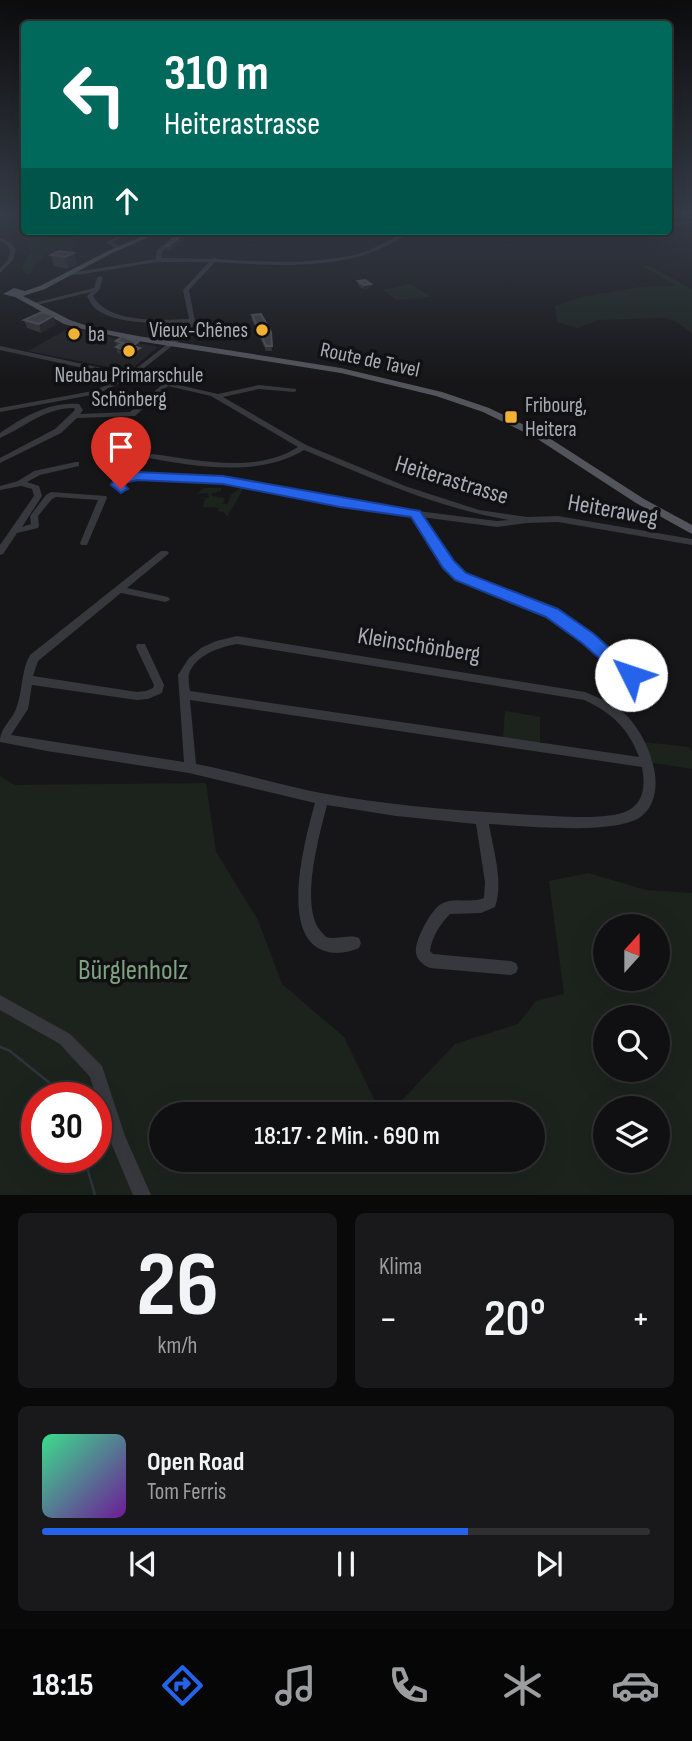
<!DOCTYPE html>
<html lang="de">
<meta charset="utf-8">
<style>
:root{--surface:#101012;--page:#19191b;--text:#f1f3f6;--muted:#9c9d9f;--line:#303032;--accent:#2563eb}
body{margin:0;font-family:"Sofia Sans Condensed",sans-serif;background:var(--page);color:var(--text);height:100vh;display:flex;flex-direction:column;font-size:26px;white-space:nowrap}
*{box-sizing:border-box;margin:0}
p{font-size:23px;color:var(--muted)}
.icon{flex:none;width:38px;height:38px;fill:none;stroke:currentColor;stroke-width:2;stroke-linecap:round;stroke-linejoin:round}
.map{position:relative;height:1195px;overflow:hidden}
.drawer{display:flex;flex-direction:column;gap:18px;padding:18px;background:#09090a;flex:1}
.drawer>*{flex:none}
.guide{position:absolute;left:21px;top:21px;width:651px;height:214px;border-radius:7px;box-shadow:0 7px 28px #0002,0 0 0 2px var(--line);background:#00695c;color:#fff;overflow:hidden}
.needle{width:46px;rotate:21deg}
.controls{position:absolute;left:593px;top:914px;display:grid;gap:14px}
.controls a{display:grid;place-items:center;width:77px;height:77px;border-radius:50%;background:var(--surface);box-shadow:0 7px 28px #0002,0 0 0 2px var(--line);font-size:35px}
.speed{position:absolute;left:21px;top:1082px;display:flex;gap:14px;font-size:35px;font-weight:700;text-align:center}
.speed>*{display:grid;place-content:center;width:91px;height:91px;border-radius:50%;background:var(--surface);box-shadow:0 7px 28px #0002,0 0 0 2px var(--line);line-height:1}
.speed .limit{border:10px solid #d22;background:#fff;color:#111}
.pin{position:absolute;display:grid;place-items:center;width:60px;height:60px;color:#fff;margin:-72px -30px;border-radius:50% 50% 50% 0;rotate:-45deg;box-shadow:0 0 7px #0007}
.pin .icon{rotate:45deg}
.me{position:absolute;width:77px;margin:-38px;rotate:311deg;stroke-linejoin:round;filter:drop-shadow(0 0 5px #0008)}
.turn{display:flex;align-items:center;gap:24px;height:147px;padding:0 28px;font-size:32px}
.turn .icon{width:91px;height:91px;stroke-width:2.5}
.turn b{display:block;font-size:49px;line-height:60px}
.then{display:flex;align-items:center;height:66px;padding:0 28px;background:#0003;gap:14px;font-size:26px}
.big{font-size:52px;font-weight:600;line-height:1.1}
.drawer .widget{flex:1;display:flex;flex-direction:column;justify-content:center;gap:10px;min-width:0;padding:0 24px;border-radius:10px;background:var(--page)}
.drawer .dial{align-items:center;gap:0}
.dial b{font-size:91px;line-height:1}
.song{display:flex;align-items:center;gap:21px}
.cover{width:84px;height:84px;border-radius:10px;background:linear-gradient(135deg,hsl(150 70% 55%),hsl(280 70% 35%))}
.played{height:7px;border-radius:4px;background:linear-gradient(90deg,var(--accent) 70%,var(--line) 70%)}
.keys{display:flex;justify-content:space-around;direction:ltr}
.heat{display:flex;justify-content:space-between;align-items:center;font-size:38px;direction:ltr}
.drawer .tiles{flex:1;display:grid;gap:18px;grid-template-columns:1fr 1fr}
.widget:last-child{grid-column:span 2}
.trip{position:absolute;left:149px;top:1102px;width:396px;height:70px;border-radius:35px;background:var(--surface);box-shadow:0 7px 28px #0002,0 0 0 2px var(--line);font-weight:600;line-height:70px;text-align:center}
.dock{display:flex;height:112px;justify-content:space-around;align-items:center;background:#060607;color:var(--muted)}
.dock .icon{width:49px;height:49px}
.dock .active{color:var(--accent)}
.dock b{font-size:32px;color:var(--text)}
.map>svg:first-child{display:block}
</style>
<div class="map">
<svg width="692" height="1195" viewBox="0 0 692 1195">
<rect width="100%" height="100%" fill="#161618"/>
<path fill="#222225" d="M71,327l38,10 49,10 -24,20 -10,3 -96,-19z"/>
<g fill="#1c231d" fill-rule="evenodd">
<path d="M0,214h24v17h56l-7,21c-20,-9 -32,5 -44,23l-8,-5 9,-19 -7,-16 -23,-8z"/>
<path d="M641,265l9,1 42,23v44l-15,-11 -13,-4 -65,2 -22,8 -20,-6 -2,-16 26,-9 58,-10 38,-1z"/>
<path d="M410,284l22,13 -35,3 -14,-10z"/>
<path d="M246,484l-19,33 -2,-4 -7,-2 1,-3 -16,-1 2,-8 -9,-2 13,1 -1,-5 -11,1 7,-6h17v3l-10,3 1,2 13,2 -2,6h5l-2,4 5,-13z"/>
<path d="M505,711l35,6v27l-37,-6z"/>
<path d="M643,742l46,5 3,4v18l-39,-6z"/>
<path d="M0,776l15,9 191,-2 10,69 42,68 24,64 62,53 38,78h-221v45h371v-45h-144l67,-71 63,-20 18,-23 28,-7 -15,-113 39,-8 58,17 46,3v302h-692zM606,926h52v52h-52zM606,1017h52v52h-52zM37,1097h59v60h-59zM606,1108h52v52h-52z"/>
</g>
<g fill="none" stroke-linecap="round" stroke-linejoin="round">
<g stroke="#2c353c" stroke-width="2.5">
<path d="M0,1047l10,4 57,46"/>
<path d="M84,1157l11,38"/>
</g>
<g fill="#37383d" fill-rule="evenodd">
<path d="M692,221v2l-24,3v-2z"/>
<path d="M131,231h6l-25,11 9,5v2h-4l-11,-7z"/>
<path d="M180,231h5l-23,21 -1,6 51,1 3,-2 2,2c47,3 96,6 141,-5 18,-5 33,-16 50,-23h6c-16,9 -35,20 -53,25 -48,13 -98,9 -146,6l-26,28 6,31 -5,11 -55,43 83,19 41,-9 37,4v2l-2,1 -35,-3 -36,8 83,48 99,41 74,24 48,7 31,-1 134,23v6l-134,-23 -31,1 -30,4 -76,-10 30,46 13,11 91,37 75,55c11,18 1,29 -9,44 17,15 29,38 33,59 4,17 1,39 -15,49 -29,17 -115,8 -150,6 4,26 15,58 6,83l-14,6 -31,1c-10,10 -18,23 -20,37l3,3 78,7 5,2 2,5 -2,5 -5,2 -81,-7c-7,-3 -13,-8 -14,-15 -2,-12 15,-43 25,-49 13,-8 28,0 43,-6l1,-16 -9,-58 -80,-8 -69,-11c-8,31 -24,89 -11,119 2,5 7,9 10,13 11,3 23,-3 33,1l2,5 -2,5c-11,5 -25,7 -37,2 -43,-18 -16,-114 -7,-147l-126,-30 -142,-22 -47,-9c0,-15 13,-22 17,-36 6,-17 4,-35 13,-51l131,-104h6l2,2 -2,2 -40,33 41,9 2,2 -2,2 -3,1 -44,-9 -83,68 -5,15 104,16 9,-1 7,-3 1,-3 -18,-38 1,-3h8l19,41 -2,8 -14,6 -11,1 -105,-15 -4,24 -17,26 173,27 -6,-87 11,-17 12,-10 15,-7 21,-5 348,56 28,12c7,-10 15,-19 9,-32l-73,-57 -91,-37 -13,-11 -33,-51 -26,-3 -163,-31 -70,-5 -30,6 7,6 -4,2 -12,-6 2,-6 37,-6 70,5 163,29 111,14 12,-1c-72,-12 -138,-42 -205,-70 -43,27 -108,17 -155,8l-1,-2 4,-2c46,6 104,20 146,-7l-87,-51 -43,-10 -33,30 -58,2 -16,15 -61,30v-5l55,-29 20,-19 -1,-2c-30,0 -49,19 -74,30v-5c23,-16 50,-32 79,-29l4,6 -3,4 50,-2 32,-27 -31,-7 -34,16 -97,18v-4l93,-17 32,-14 -125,-27v-4l129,28 55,-43 4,-8c-24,1 -79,2 -95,-17 -3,-3 -4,-7 -6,-10l4,-4 -58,14 -3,-2 64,-16 3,-10 3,-2 3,2 -4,12 -6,6c16,28 67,24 96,23l-6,-29 26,-28h-52l-74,12 -10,1 -3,-2 86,-14 1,-9zM237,644l347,56c27,12 45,29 55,57l-449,-66c-1,-5 -2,-12 -1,-17 6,-19 31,-27 48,-30zM190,700l452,67c3,16 3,34 -13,43 -20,11 -72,6 -95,5 -72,-4 -143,-9 -213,-22 -42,-8 -83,-21 -125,-29z"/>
<path d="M0,238l11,5 5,7 -3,10 -13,13v-5l8,-8 2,-10 -3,-5 -7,-4z"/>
<path d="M76,462h3v4l-39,9 -13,7 12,4 3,10 -20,31 9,-3 -1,-8 16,-21 5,-3 55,4 1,2 -20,47h-6l-1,-2 18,-43 -42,-3 -4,2 -14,17 1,10 -1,2 -21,5 -14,21 -3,1v-10l34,-49 -2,-7 -11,-3 -21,4v-4l18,-5 16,-10z"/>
<path d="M0,995l70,39 32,32 23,70 26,59h-18l-24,-57 -19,-61 -30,-33 -60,-34z"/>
</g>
<path fill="#53555c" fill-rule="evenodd" d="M155,231h8l-51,22 -67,36 -22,7 47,24 21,7 47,9 203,32 101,24 47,16 54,26 101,65 48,26v9l-56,-31 -100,-65 -53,-26 -47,-16 -95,-23 -203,-32 -48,-10 -26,-7 -49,-27 -12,-3 11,-6 11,3 15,-5 68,-35z"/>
</g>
<g fill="#323236">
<path d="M186,231l1,6 -17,14h-3l-1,-5z"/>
<path d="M74,253l3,11 -9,5 -14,-3 -3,-11z"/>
<path d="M358,281l13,7 -8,1 -5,-4z"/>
<path d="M252,315l19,17 1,19h-6l-14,-31z"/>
<path d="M24,320l32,4 -15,9 -14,-5z"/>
<path d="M116,341l22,1 3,13 -7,4 -17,-6z"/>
</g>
<g fill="#212124">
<path d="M186,231l1,6 -17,14 -1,-5z"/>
<path d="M74,253l3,11 -9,5 -3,-12z"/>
<path d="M371,284v4l-8,1 1,-4z"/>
<path d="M53,316l3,8 -15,9 -2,-9z"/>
<path d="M138,342l3,13 -7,4 -2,-13z"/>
</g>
<g fill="#3f3f44" stroke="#4f5156" stroke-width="2">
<path d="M182,231h4l-17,15h-3z"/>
<path d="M59,251l15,2 -9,4 -14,-2z"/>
<path d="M365,280l6,4 -7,1 -6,-4z"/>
<path d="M42,312l11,4 -14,8 -15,-4z"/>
<path d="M261,314l10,18 1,14h-6l-14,-31z"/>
<path d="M122,337l16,5 -6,4 8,2 -7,4 -17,-5 7,-4 -7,-2z"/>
</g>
<linearGradient id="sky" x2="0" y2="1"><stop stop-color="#0c0c0d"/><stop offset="0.56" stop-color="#363c48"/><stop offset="1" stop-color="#363c48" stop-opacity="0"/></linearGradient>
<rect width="692" height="381" fill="url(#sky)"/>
<path fill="#2563eb" stroke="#184099" stroke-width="2" d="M137,472l86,4 197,35 34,50 12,12 92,36 36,25 45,41 -2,5h-13l-42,-37 -36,-26 -91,-37 -12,-12 -32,-51 -71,-10 -117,-23 -86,-4 -12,3 2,6 -6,4 -10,-8 4,-7z"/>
<g fill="#f2b134" stroke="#111113" stroke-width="2.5">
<circle cx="262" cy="330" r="7"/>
<circle cx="74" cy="334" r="7"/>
<circle cx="129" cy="351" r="7"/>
<rect x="504" y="410" width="14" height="14" rx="3.5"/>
</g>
<g text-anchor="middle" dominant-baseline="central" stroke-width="7" stroke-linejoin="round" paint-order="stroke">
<g font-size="21" fill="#a8adb8" stroke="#111113" text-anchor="start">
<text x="248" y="330" text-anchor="end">Vieux-Chênes</text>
<text x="88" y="334">ba</text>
<text x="129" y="375" text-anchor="middle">Neubau Primarschule<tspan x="129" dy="24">Schönberg</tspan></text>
<text x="525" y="405">Fribourg,<tspan x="525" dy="24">Heitera</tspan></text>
</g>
<g font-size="21" fill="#a8adb8" stroke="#111113">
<text transform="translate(370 360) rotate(12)">Route de Tavel</text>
</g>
<g font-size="24" fill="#a8adb8" stroke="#111113">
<text transform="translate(452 480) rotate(17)">Heiterastrasse</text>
<text transform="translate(613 510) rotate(10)">Heiteraweg</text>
<text transform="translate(419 645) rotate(9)">Kleinschönberg</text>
</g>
<g font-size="28" fill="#7fa381" stroke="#111113">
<text x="133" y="970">Bürglenholz</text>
</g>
</g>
</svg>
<div class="controls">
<a><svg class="needle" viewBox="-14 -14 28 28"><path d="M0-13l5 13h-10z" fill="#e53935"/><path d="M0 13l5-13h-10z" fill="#9c9d9f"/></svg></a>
<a><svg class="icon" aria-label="search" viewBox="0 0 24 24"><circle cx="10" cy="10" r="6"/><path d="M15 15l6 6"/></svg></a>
<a><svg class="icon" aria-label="layers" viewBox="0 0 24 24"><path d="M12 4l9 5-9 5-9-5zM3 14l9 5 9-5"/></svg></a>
</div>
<div class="speed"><div class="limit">30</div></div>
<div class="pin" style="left:121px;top:489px;background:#d93025"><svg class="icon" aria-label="arrive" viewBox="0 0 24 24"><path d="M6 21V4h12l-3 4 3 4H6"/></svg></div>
<svg class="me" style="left:631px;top:675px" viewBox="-20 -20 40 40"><circle r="19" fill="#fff"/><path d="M0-13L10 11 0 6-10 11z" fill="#2563eb"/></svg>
<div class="trip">18:17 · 2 Min. · 690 m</div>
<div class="guide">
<div class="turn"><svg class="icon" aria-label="left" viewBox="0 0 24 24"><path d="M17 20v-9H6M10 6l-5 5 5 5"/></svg><div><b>310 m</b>Heiterastrasse</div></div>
<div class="then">Dann<svg class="icon" aria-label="ahead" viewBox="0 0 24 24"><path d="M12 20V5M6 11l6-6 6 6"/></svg></div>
</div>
</div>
<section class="drawer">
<div class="tiles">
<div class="widget dial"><b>26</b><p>km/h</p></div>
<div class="widget"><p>Klima</p>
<div class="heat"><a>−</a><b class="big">20°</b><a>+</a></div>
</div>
<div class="widget">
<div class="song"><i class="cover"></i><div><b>Open Road</b><p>Tom Ferris</p></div></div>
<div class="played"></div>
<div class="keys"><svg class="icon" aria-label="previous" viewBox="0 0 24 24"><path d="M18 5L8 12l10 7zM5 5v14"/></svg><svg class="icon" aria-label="pause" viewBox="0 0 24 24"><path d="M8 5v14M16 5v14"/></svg><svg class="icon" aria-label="next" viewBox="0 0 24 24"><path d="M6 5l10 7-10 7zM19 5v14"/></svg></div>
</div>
</div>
</section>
<nav class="dock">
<b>18:15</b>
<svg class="icon active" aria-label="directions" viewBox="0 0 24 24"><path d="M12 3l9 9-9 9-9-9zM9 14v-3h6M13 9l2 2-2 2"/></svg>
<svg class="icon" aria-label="music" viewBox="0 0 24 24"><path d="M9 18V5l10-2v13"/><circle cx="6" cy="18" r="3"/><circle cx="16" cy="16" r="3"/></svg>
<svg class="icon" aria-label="phone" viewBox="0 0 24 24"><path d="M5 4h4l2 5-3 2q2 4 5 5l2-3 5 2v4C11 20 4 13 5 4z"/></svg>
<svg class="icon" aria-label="climate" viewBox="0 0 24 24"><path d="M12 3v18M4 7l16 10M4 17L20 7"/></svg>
<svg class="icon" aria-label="car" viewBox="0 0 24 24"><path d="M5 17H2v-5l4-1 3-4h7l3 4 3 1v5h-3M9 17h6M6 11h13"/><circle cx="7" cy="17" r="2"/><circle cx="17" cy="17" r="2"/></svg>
</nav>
